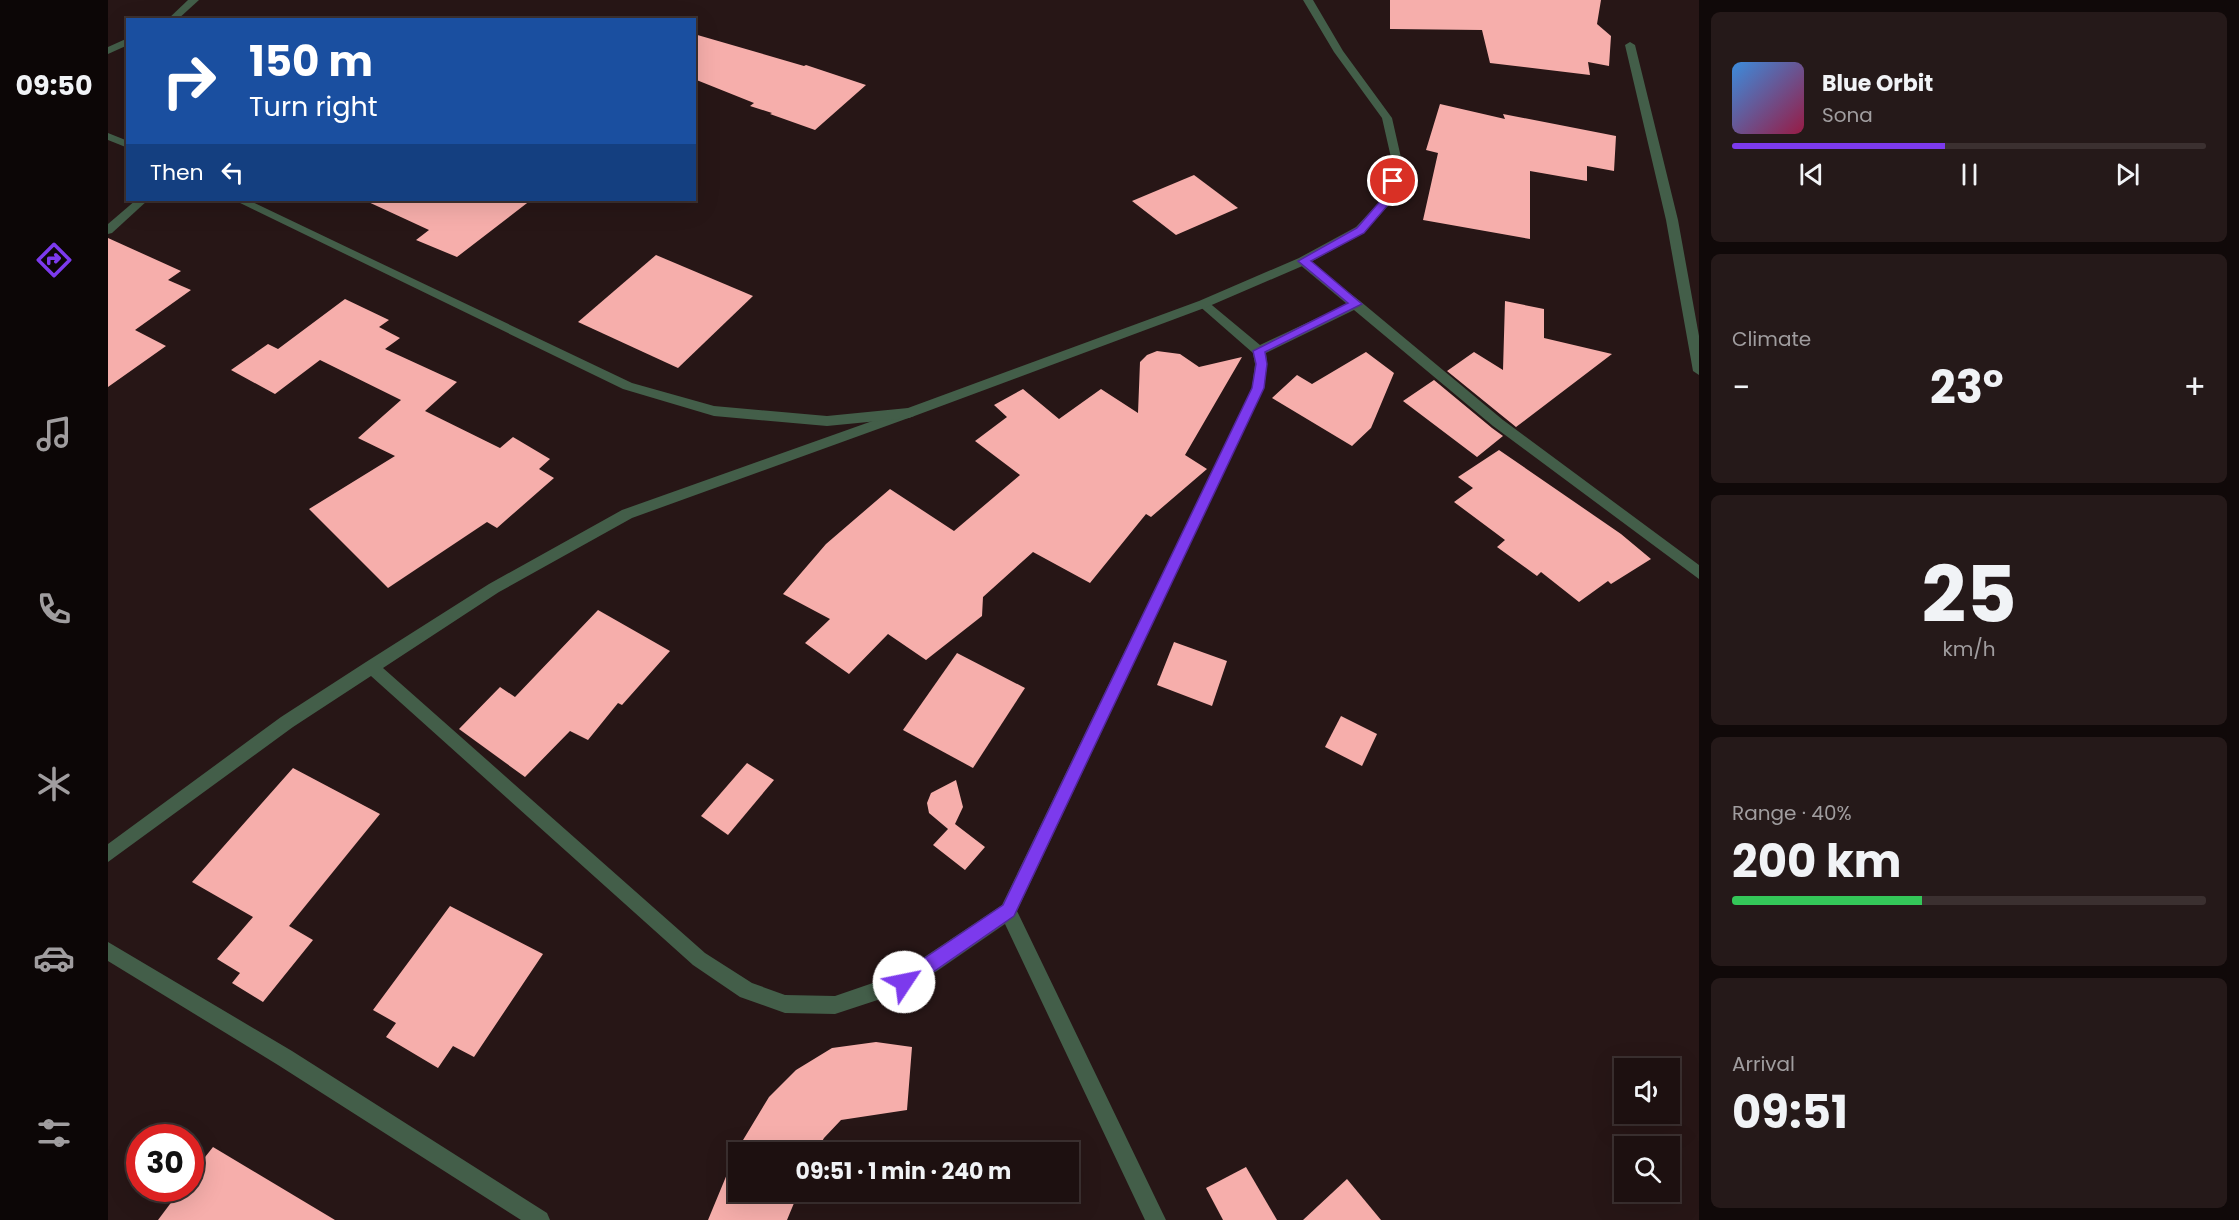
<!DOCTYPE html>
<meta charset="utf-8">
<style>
:root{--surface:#1d1010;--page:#251919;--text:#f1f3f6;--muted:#a09d9f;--line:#3b3030;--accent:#7c3aed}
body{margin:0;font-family:Poppins,sans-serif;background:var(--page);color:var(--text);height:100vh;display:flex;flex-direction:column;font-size:22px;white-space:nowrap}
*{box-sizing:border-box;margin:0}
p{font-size:20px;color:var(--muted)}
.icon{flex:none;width:33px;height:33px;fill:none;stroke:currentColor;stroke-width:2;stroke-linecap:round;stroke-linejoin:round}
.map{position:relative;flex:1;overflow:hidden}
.panel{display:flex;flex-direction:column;gap:12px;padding:12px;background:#100909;width:540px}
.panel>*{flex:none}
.hud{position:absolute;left:18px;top:18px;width:570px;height:183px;border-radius:0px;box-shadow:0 6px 24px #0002,0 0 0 2px var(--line);background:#1a4fa0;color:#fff;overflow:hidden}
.controls{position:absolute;left:1506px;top:1058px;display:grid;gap:12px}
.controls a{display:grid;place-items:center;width:66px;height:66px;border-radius:0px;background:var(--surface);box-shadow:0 6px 24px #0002,0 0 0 2px var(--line);font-size:30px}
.speed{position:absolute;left:18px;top:1124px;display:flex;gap:12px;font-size:30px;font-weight:700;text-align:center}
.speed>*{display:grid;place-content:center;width:78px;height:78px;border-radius:50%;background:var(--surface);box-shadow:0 6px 24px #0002,0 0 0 2px var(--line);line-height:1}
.speed .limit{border:9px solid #d22;background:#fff;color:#111}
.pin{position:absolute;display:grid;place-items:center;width:51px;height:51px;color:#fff;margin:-26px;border:3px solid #fff;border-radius:50%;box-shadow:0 2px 6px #0007}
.me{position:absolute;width:66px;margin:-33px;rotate:56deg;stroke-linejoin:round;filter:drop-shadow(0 0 4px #0008)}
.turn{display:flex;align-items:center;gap:21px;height:126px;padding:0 24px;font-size:27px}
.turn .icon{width:78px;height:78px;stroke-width:2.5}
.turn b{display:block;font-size:42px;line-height:51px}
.then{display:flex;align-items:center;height:57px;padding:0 24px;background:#0003;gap:12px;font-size:22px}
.big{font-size:45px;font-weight:700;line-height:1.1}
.panel .card{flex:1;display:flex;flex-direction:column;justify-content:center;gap:9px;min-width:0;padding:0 21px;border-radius:9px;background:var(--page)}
.panel .dial{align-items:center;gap:0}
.dial b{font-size:78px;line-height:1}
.song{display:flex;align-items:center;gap:18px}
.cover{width:72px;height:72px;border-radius:9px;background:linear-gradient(135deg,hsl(210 70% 55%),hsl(340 70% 35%))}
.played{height:6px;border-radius:3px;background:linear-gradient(90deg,var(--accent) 45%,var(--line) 45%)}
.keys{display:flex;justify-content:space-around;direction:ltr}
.heat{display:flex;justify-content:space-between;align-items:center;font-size:33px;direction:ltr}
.charge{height:9px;border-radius:4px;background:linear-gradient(90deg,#34c759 40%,var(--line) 0)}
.trip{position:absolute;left:620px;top:1142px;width:351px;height:60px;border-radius:0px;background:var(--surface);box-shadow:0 6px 24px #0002,0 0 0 2px var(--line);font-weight:700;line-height:60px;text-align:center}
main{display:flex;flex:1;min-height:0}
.tab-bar{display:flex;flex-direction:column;width:108px;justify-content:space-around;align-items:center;background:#0c0606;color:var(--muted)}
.tab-bar .icon{width:42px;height:42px}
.tab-bar .active{color:var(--accent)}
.tab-bar b{font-size:27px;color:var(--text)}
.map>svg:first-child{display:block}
</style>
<main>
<nav class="tab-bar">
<b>09:50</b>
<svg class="icon active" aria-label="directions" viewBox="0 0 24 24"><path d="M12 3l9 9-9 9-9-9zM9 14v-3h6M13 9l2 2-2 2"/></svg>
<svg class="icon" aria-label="music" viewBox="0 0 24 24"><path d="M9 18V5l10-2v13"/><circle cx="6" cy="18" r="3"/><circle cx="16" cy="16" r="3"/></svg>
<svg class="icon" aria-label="phone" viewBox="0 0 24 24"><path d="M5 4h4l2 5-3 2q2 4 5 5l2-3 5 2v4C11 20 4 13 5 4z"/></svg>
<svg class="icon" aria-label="climate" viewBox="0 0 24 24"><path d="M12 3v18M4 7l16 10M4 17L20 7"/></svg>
<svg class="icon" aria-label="car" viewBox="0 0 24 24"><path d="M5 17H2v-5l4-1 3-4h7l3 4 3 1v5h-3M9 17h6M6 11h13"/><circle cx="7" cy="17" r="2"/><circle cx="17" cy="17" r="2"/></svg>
<svg class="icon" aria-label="filters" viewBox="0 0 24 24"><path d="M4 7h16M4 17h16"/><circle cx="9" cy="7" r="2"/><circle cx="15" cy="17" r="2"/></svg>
</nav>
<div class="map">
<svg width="1591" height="1220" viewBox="0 0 1591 1220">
<rect width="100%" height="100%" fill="#271616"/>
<g fill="#f6aeab">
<path d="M1282,0h211l-4,24 14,12 -2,30 -21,-4 2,13 -100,-12 -8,-33 -92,-1z"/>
<path d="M586,34l110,32 2,-1 60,20 -51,45 -45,-16 2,-1 -22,-7 4,-3 -60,-24z"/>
<path d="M1332,104l65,15 -2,-5 113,22 -2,35 -27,-5v15l-57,-10v68l-107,-19 15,-67 -12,-3z"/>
<path d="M1086,175l44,33 -62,27 -44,-34z"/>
<path d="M256,200h167l-74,57 -41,-17 13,-10z"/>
<path d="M0,238l73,33 -13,9 23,10 -56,40 31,16 -58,41z"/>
<path d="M548,255l97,41 -75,72 -100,-46z"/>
<path d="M237,299l44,21 -10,7 21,11 -15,11 72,33 -32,29 75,37 13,-11 37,22 -11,10 15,9 -57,50 -10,-6 -99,66 -79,-79 86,-53 -37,-18 43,-38 -81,-40 -45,34 -44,-24 37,-26 10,5z"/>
<path d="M1397,301l39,8v29l68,16 -96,73 -69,-56 27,-19 29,18z"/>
<path d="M1049,351l23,3 19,13 43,-10 -57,98 22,14 -56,48 -5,-3 -56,69 -57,-31 -50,45 -1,19 -56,44 -38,-26 -39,40 -44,-31 25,-24 -47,-25 43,-50 64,-55 64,42 66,-56 -45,-34 32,-24 -13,-12 29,-16 36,30 42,-30 37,24 2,-51 7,-7z"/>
<path d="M1258,352l28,21 -23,55 -19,18 -80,-48 25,-23 15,9z"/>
<path d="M1326,380l58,48 11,8 -26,21 -74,-56z"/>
<path d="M1391,450l122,84 30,25 -40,25 -3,-3 -29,21 -38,-30 -4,4 -40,-29 8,-7 -51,-38 19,-14 -15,-11z"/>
<path d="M490,610l72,41 -48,54 -4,-2 -30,37 -18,-9 -45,46 -66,-48 41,-42 15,10z"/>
<path d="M1066,642l53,19 -15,45 -55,-21z"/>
<path d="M849,653l68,35 -52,80 -70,-38z"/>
<path d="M1233,716l36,18 -15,32 -37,-19z"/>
<path d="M639,763l27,17 -46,55 -27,-19z"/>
<path d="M185,768l87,46 -91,112 24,14 -50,62 -31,-19 8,-10 -23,-14 36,-42 -61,-35z"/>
<path d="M848,780l7,27 -8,17 30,23 -20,23 -32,-25 15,-16 -19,-16 -2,-10 4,-10z"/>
<path d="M342,906l93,48 -69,103 -21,-11 -15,22 -52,-31 10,-14 -23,-13z"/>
<path d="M768,1042l36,5 -5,63 -66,10 -17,18 -8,14h-78v39h61l-12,29h-79l29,-70 32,-53 27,-27 36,-22z"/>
<path d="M105,1147l122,73h-177l24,-32h8v-12z"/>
<path d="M1138,1167l31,53h-54l-17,-32z"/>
<path d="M1239,1179l34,41h-78z"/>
</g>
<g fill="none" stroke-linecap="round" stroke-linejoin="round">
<g fill="#435e49" fill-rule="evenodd">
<path d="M80,0h11l-22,20h-10z"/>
<path d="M20,38v7l-20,9v-7z"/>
<path d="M1522,42l5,3 43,175 21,116v39l-6,-4 -27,-151 -41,-175z"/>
<path d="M28,200h12l-36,33 -4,1v-10z"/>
<path d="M1195,257l57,44 143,119 196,145v14l-206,-153 -139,-116 -88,43 1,11 -3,24 -247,523 149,309h-21l-140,-296 -94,65 -76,25 -50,-1 -45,-16 -47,-32 -322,-289 -78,51 -185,135v-18l173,-127 85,-55 123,-78 133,-74 287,-102 5,2 2,3 -2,3 -282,102 -133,74 -116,76 322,285 47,30 33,12 50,1 64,-22 103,-69 250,-517 3,-24 -2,-11 -56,-49 6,-4 4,1 53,44 87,-41 -48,-40 -2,-3z"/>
<path d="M0,942l184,109 255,162 3,7h-29l-243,-155 -170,-104z"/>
</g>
<g fill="#435e49" fill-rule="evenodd">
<path d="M1195,0h10l30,51 49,67 10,44 -8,37 -30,34 -57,31 -100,43 -298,111 -82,8 -113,-10 -91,-27 -389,-189h14l384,183 82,23 113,10 81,-8 291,-107 100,-43 57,-31 27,-29 9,-36 -10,-44 -48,-66z"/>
<path d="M0,133l20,8v7l-20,-8z"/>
</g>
</g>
<path fill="#7c3aed" stroke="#51269a" stroke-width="1.5" d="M1281,178l9,3 -5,18 -29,34 -53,28 51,43 -97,48 2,12 -3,24 -250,528 -104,72 -6,3 -6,-3 -3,-6 3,-6 105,-71 249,-517 4,-24 -3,-13 95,-48 -50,-42 59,-33 26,-30z"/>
</svg>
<div class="controls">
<a><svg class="icon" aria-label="sound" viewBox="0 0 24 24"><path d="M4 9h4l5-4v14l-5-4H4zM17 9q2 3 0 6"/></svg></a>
<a><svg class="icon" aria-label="search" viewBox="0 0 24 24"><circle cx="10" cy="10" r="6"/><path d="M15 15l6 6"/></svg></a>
</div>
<div class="speed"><div class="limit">30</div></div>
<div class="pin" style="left:1285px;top:181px;background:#d93025"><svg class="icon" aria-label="arrive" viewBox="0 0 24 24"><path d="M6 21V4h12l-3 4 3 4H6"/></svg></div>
<svg class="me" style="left:796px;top:982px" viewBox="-20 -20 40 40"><circle r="19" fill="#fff"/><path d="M0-13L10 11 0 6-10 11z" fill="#7c3aed"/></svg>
<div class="trip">09:51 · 1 min · 240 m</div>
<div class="hud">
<div class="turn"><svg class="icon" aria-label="right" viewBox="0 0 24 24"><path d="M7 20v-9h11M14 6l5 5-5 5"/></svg><div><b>150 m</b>Turn right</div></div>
<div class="then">Then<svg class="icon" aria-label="left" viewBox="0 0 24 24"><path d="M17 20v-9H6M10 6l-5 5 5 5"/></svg></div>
</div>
</div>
<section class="panel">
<div class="card">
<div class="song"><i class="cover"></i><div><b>Blue Orbit</b><p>Sona</p></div></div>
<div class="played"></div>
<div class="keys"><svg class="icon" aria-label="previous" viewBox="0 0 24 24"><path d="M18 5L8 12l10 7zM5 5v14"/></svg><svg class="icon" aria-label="pause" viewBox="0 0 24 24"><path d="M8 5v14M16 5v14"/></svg><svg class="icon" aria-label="next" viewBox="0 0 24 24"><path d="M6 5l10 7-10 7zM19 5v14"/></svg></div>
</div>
<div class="card"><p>Climate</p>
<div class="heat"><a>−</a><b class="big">23°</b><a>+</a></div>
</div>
<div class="card dial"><b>25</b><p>km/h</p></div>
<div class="card"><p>Range · 40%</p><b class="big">200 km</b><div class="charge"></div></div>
<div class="card"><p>Arrival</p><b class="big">09:51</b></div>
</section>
</main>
